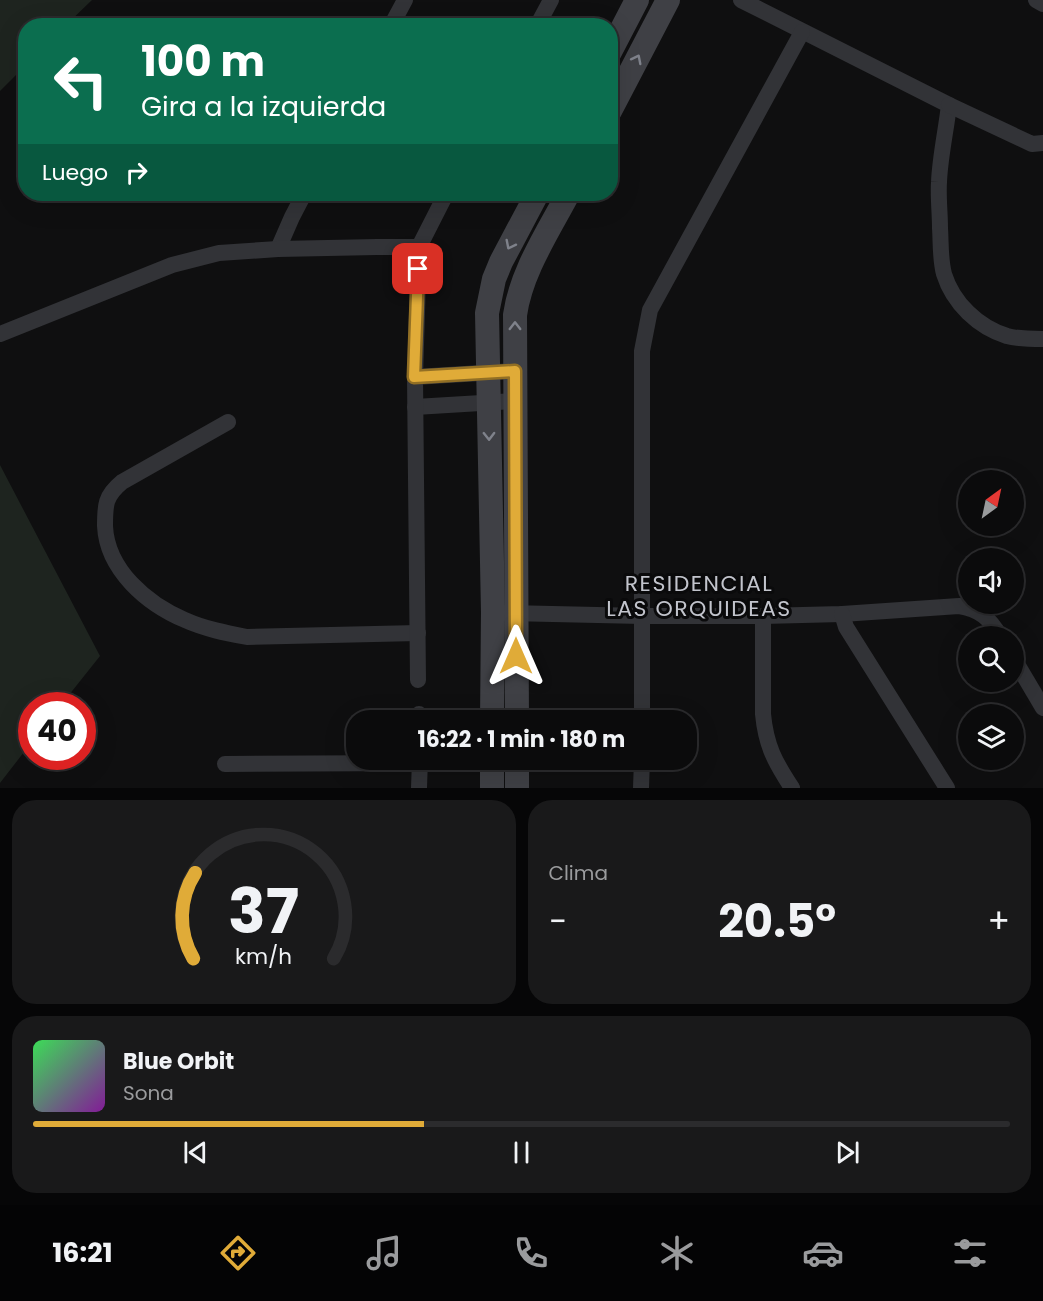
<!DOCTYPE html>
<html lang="es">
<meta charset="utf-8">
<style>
:root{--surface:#0b0b0c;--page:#19191a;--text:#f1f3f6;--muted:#9a9b9d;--line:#2b2b2d;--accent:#e0ab38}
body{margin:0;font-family:Poppins,sans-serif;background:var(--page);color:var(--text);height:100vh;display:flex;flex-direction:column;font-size:22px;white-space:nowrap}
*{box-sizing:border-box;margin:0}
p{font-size:20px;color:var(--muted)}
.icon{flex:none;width:33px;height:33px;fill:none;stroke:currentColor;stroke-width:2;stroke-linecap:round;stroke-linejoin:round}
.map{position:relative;height:788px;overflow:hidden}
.sheet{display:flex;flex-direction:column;gap:12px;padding:12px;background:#060607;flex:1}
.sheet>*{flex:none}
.top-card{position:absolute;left:18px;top:18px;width:600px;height:183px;border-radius:24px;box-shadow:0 6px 24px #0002,0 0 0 2px var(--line);background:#0b6e4f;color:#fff;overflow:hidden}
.needle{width:39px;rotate:33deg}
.fabs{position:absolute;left:958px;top:470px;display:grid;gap:12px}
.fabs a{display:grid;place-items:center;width:66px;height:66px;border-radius:50%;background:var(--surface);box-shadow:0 6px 24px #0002,0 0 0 2px var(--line);font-size:30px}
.speed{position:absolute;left:18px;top:692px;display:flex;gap:12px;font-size:30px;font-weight:700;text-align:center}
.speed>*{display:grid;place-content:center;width:78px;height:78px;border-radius:50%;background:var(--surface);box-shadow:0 6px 24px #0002,0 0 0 2px var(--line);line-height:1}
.speed .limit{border:9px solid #d22;background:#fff;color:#111}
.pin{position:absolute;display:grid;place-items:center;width:51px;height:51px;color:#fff;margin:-26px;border-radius:12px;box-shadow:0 3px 9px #0006}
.me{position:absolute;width:66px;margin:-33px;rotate:0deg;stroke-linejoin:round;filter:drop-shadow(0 0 4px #0008)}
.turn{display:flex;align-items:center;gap:21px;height:126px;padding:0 24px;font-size:27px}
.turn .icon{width:78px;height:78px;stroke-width:2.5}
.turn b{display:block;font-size:42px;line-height:51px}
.then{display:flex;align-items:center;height:57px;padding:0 24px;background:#0003;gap:12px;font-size:22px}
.big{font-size:45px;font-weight:700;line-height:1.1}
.sheet .tile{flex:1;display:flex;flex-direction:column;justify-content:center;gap:9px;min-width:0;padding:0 21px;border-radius:24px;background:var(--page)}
.sheet .dial{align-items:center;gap:0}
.dial svg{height:156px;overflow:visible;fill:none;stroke:var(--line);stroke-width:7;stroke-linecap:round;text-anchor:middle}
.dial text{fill:var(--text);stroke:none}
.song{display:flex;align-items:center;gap:18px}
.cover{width:72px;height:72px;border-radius:9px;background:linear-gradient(135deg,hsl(130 70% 55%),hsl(290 70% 35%))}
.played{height:6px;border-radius:3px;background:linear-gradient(90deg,var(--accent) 40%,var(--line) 40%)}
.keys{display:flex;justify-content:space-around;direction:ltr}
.heat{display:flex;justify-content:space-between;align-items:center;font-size:33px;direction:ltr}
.sheet .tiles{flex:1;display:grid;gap:12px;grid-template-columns:1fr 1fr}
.tile:last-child{grid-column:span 2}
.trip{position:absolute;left:346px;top:710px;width:351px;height:60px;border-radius:24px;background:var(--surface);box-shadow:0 6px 24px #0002,0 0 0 2px var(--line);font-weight:700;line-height:60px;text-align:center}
.tab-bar{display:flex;height:96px;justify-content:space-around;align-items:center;background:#040405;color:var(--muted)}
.tab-bar .icon{width:42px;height:42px}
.tab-bar .active{color:var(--accent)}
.tab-bar b{font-size:27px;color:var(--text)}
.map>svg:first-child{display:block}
</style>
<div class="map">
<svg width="1043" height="788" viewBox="0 0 1043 788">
<rect width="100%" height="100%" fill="#0f0f10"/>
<g fill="#1e241f">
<path d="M0,0h92l-26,25 -40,1 -1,40 -25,25z"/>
<path d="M0,465l100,191 -39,49h-29l-1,38 -31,40z"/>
</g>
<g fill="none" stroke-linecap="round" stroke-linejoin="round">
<g stroke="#323337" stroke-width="16">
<path d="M741,0l208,105c-3,26 -9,52 -10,77 -1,15 1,31 1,46 1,15 0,31 4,46 9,29 34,53 63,62 11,3 24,3 36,3"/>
<path d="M1036,0l7,4"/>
<path d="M391,26l14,-26"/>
<path d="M537,26l14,-26"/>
<path d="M949,105l83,39 11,-1"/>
<path d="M278,249l14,-32 12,-23"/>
<path d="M0,334l172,-69 47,-12 59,-4 99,-2h42"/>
<path d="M415,377l100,-6"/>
<path d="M415,407l100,-6"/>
<path d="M228,422l-106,60c-17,14 -17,23 -17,44 2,44 42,78 80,94 20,9 41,13 62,17l171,-4"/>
<path d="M506,613l136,3h121l79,-2 117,-8c21,3 31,13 41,30"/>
<path d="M842,614l4,13 101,161"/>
<path d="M763,616v98c3,32 12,48 29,74"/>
<path d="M1014,659l29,49"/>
<path d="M418,680l-3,-303 4,-130 27,-53"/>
<path d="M419,714v6"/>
<path d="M642,720v-369l8,-41 152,-278"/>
<path d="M225,764l195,-1"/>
<path d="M419,788l1,-29"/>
<path d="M641,788l1,-29"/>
</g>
<g stroke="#3f4045" stroke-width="24">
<path d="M610,52l27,-52"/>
<path d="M610,111l58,-111"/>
<path d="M492,720l1,-108 -6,-299 7,-34 7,-17 36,-68"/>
<path d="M517,720l-2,-405c6,-43 33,-83 53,-121"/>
<path d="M517,759v29"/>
<path d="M492,788v-29"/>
</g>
</g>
<defs><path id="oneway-chevron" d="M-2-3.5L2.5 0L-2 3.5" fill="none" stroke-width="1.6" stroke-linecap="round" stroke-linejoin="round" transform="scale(1.5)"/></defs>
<g stroke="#7f828b">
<use href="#oneway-chevron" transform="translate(637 59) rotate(-63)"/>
<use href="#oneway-chevron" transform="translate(510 245) rotate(117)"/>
<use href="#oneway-chevron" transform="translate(515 326) rotate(-90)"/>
<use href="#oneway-chevron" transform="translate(489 436) rotate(89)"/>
</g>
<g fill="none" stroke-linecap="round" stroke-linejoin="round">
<defs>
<path id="route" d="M418,269l-4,108 101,-6 1,285"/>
</defs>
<use href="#route" stroke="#926f24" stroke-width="15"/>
<use href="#route" stroke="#e0ab38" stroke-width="10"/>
</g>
<g text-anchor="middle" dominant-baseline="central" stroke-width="6" stroke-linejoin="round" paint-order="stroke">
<g font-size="22" letter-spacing="1.5" fill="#c2c4cc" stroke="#0a0a0b">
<text x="699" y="583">RESIDENCIAL<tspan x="699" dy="25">LAS ORQUIDEAS</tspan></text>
</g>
</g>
</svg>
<div class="fabs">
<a><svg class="needle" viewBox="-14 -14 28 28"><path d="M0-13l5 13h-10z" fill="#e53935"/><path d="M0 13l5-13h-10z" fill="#9a9b9d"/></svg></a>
<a><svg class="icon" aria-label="sound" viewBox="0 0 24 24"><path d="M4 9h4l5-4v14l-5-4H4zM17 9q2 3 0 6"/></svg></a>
<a><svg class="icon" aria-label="search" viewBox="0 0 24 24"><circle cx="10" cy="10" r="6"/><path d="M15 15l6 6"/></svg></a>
<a><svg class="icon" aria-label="layers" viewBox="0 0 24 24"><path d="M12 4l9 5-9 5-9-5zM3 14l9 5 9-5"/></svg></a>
</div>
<div class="speed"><div class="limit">40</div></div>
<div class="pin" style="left:418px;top:269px;background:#d93025"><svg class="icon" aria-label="arrive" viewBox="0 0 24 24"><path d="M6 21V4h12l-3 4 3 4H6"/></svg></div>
<svg class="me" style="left:516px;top:656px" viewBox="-20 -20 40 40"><path d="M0-17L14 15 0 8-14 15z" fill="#e0ab38" stroke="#fff" stroke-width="4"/></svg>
<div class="trip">16:22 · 1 min · 180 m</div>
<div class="top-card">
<div class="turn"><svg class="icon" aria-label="left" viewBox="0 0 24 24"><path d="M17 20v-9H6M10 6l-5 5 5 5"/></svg><div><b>100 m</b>Gira a la izquierda</div></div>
<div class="then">Luego<svg class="icon" aria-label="right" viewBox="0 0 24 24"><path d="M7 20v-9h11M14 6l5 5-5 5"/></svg></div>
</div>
</div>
<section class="sheet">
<div class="tiles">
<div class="tile dial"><svg viewBox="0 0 100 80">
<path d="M14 69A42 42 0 1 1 86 69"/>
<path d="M14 69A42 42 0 0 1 15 25" stroke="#e0ab38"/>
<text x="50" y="56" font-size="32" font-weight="700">37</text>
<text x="50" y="72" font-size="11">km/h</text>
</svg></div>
<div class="tile"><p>Clima</p>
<div class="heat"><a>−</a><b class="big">20.5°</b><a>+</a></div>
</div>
<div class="tile">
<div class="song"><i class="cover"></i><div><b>Blue Orbit</b><p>Sona</p></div></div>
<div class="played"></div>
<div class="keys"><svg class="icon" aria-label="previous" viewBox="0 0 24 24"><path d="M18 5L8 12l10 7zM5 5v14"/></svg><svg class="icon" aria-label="pause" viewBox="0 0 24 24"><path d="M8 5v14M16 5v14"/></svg><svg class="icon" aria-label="next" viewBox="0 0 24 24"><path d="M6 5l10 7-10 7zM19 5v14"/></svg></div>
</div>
</div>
</section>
<nav class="tab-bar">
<b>16:21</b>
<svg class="icon active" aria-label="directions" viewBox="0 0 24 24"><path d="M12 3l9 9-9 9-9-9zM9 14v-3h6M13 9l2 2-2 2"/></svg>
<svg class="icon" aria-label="music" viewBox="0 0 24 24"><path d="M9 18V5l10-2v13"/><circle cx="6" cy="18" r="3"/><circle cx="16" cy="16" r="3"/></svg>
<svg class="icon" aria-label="phone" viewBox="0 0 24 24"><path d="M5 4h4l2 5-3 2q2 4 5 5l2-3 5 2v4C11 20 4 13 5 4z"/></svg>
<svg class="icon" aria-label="climate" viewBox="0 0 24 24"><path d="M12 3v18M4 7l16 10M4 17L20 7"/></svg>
<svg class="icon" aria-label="car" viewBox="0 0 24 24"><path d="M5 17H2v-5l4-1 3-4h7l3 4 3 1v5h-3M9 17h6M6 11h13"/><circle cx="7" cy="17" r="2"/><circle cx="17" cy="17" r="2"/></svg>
<svg class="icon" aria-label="filters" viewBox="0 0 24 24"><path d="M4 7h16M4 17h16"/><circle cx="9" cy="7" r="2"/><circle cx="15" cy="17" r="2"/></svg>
</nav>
